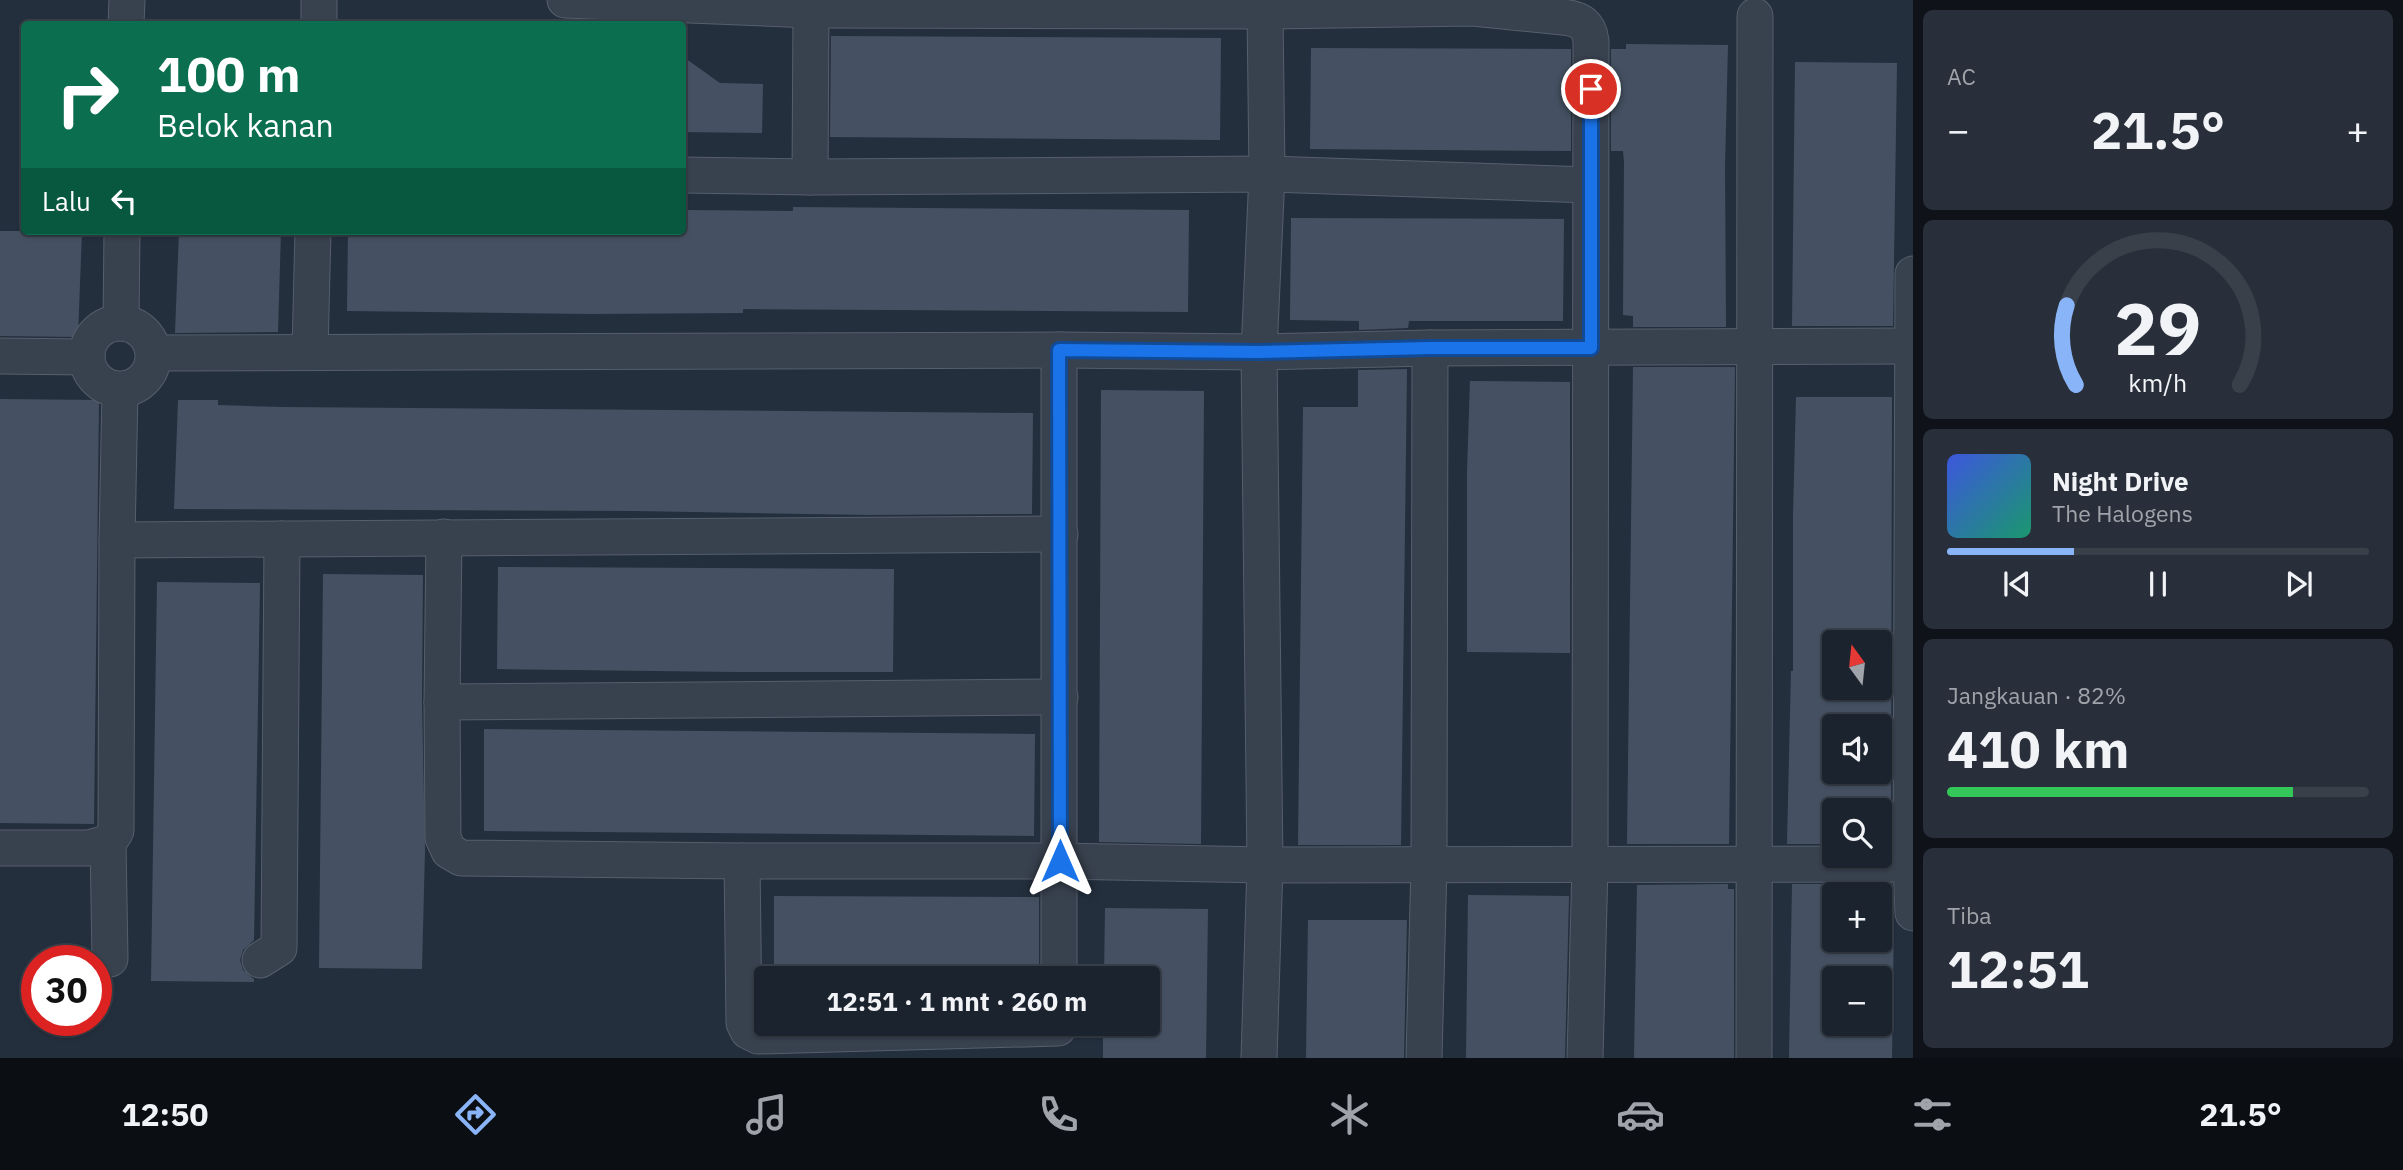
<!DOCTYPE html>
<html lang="id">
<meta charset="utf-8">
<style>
:root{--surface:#1b232e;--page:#282f3a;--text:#f1f3f6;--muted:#a0a4aa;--line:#39404a;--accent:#8ab4f8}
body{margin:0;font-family:"IBM Plex Sans",sans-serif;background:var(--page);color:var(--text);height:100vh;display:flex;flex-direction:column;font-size:26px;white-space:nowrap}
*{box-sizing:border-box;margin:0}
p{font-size:23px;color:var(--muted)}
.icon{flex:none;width:38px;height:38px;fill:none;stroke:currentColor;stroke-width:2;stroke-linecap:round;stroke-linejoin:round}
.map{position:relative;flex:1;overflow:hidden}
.panel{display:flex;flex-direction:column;gap:10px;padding:10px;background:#0f1319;width:490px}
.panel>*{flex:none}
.guide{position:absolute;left:21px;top:21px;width:665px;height:214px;border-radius:7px;box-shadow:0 2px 5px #0004,0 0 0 2px var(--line);background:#0b6e4f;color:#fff;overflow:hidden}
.needle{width:46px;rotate:345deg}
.fabs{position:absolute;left:1822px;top:630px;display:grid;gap:14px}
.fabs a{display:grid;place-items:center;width:70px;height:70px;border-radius:7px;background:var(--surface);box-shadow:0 2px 5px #0004,0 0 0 2px var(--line);font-size:35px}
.speed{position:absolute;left:21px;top:945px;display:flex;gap:14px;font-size:35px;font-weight:700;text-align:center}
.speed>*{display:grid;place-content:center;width:91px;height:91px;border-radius:50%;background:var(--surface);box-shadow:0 2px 5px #0004,0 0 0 2px var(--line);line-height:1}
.speed .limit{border:10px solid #d22;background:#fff;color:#111}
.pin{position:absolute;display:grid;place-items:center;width:60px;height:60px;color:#fff;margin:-30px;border:4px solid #fff;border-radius:50%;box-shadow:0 2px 7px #0007}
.me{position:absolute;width:77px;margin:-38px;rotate:0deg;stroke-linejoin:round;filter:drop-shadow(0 0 5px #0008)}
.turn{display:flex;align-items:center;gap:24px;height:147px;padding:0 21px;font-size:32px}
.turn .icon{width:91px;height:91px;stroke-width:2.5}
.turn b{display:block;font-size:49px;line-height:60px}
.then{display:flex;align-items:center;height:66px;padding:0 21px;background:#0003;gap:14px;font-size:26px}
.big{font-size:52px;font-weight:700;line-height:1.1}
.panel .tile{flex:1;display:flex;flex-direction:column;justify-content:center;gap:10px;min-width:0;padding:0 24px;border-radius:10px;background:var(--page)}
.panel .dial{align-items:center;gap:0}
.dial svg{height:182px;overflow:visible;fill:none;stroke:var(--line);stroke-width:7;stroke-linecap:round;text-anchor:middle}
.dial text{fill:var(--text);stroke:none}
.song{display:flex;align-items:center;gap:21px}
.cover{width:84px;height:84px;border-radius:10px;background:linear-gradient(135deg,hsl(230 70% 55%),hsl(160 70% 35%))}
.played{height:7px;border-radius:4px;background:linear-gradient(90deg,var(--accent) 30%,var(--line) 30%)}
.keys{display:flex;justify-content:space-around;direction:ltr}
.heat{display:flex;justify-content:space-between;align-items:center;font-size:38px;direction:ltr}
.charge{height:10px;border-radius:5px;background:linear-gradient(90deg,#34c759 82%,var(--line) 0)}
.trip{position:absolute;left:754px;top:966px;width:406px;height:70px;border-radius:7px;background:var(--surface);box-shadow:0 2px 5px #0004,0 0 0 2px var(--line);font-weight:700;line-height:70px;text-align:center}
.dock{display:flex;height:112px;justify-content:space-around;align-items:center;background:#0b0e12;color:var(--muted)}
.dock .icon{width:49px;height:49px}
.dock .selected{color:var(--accent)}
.dock b{font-size:32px;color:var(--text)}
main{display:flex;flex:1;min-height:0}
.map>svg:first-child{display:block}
</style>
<main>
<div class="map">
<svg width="1913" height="1058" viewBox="0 0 1913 1058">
<rect width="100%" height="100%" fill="#242f3e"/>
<g fill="#455162" fill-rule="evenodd">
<path d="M831,36l390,2 -1,102 -390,-3z"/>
<path d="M1626,44l102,1 -3,122 1,160h-93v-11l-10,-1 1,-153 -1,-11h-12v-102h15z"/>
<path d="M1311,48l260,1v102l-261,-2z"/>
<path d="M682,56l38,27 43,1 -1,49 -80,-1z"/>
<path d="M1795,62l102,1 -4,263h-101z"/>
<path d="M793,207l396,3 -1,102 -445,-3v4l-154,1 -242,-3 1,-80h338v-21l107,1z"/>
<path d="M1291,218l273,1 -1,102h-154l-1,7 -49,2v-9l-69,-1z"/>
<path d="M0,231h82l-4,106 -78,-1z"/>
<path d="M179,231h102l-3,101 -103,1z"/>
<path d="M1633,367h102l-6,477h-102z"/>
<path d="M1407,369l-6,476h-103l5,-438h55v-37z"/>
<path d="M1470,381l100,1v271l-103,-1v-180z"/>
<path d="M1101,390l103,1 -3,453 -102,-2z"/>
<path d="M1796,397h96l-1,425h-2v22h-9v-34h-46v34h-47l4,-173h2v-156zM1834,642h46v46h-46zM1834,726h46v46h-46z"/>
<path d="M0,399l99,1 -5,424 -94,-1z"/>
<path d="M178,400h40v5l64,2 751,6 -1,101 -163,1 -233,-4 -462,-2z"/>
<path d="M498,567l396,2 -1,103h-155l-241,-3z"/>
<path d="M323,574l100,1 -1,127 3,148 -3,119 -103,-1z"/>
<path d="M157,582l103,1 -6,357 -11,10 -3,10 3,10 11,9v3l-103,-1z"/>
<path d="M484,729l551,5 -1,102 -550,-5z"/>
<path d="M1728,884v5h6v169h-100l3,-173z"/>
<path d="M1792,884h96v16l4,1 2,16 -2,141h-103zM1834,894h46v46h-46zM1834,978h46v46h-46z"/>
<path d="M1468,895l101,1 -4,162h-99z"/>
<path d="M774,896l265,1v81h-265z"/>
<path d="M1105,908l103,1 -2,149h-103v-34h45v-46h-44z"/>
<path d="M1308,920h99l-3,138h-98z"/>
</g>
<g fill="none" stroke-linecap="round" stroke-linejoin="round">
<defs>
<g id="minor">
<path d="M565,0l246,10 454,1 208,-3 90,9c17,2 26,7 28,24l-1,824 -5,193"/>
<path d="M126,24l1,-24"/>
<path d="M319,24v-24"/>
<path d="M682,175l128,2 457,-3 323,11"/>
<path d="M810,177l1,-167"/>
<path d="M1913,274l-2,590 2,49"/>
<circle cx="120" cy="356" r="33"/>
<path d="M121,323l1,-92"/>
<path d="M310,352l3,-121"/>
<path d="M154,353l905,-3 200,2 171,-4 483,-2"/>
<path d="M0,356l87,1"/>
<path d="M444,537l-2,165 1,136 6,13 12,7 281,3h318l205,4 648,-1"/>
<path d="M117,540l943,-6"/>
<path d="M442,702l618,-5"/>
<path d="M108,843l2,116"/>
<path d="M0,848h89l19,-5 8,-12 1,-291 3,-150"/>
<path d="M742,861l2,162 4,8 10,5 300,-8v-4"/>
<path d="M260,960l19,-12 3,-409"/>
<path d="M1059,978v-628"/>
<path d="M1259,1058l6,-193 -6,-513 8,-178 -2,-163"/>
<path d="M1424,1058l5,-193 1,-517"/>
<path d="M1754,1058l1,-1042"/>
</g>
</defs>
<use href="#minor" stroke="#565f6c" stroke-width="37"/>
<use href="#minor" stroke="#38414e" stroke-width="35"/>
</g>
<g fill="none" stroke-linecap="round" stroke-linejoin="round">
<defs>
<path id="route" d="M1060,861l-1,-511 200,2 171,-4h161v-259"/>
</defs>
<use href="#route" stroke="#114b97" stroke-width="18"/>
<use href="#route" stroke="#1a73e8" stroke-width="12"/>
</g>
</svg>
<div class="fabs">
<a><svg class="needle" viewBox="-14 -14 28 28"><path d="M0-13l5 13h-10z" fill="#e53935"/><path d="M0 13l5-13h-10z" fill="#a0a4aa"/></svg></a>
<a><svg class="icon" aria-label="sound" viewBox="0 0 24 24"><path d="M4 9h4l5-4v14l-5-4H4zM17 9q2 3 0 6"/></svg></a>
<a><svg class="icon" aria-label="search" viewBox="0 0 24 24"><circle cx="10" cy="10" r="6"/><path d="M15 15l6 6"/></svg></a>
<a>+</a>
<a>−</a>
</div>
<div class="speed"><div class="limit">30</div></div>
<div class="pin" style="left:1591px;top:89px;background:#d93025"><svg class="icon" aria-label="arrive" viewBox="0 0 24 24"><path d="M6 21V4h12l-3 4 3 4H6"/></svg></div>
<svg class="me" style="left:1060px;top:861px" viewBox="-20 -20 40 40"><path d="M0-17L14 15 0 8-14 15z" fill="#1a73e8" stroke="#fff" stroke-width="4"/></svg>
<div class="trip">12:51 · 1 mnt · 260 m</div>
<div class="guide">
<div class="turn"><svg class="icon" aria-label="right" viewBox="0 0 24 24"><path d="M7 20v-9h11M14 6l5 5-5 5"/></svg><div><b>100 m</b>Belok kanan</div></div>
<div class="then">Lalu<svg class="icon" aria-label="left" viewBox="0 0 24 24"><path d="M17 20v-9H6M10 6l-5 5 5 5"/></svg></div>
</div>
</div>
<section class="panel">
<div class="tile"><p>AC</p>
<div class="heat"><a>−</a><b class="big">21.5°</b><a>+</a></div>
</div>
<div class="tile dial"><svg viewBox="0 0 100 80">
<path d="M14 69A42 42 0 1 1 86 69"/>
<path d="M14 69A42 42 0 0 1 10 34" stroke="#8ab4f8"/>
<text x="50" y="56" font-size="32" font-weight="700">29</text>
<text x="50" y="72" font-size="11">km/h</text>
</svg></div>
<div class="tile">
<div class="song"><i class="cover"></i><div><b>Night Drive</b><p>The Halogens</p></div></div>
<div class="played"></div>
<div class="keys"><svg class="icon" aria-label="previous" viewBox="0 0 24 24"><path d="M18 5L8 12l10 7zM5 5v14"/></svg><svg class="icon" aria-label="pause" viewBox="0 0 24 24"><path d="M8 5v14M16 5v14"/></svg><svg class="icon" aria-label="next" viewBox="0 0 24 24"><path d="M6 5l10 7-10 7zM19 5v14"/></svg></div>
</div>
<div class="tile"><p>Jangkauan · 82%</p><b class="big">410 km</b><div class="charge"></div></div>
<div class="tile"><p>Tiba</p><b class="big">12:51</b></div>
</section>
</main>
<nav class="dock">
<b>12:50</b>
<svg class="icon selected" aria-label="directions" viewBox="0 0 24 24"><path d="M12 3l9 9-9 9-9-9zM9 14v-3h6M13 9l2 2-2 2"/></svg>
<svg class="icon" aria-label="music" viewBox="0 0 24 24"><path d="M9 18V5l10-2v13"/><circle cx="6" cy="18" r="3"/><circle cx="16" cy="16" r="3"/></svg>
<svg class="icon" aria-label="phone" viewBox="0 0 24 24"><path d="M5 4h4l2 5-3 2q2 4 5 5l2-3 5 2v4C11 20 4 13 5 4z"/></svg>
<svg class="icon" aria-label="climate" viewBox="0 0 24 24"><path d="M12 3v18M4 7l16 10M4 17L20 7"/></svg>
<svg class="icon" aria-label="car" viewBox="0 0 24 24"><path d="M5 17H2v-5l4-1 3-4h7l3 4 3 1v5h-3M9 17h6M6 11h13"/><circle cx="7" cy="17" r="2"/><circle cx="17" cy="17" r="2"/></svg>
<svg class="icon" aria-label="filters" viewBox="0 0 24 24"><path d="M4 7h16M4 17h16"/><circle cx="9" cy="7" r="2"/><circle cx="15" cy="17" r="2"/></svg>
<b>21.5°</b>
</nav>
